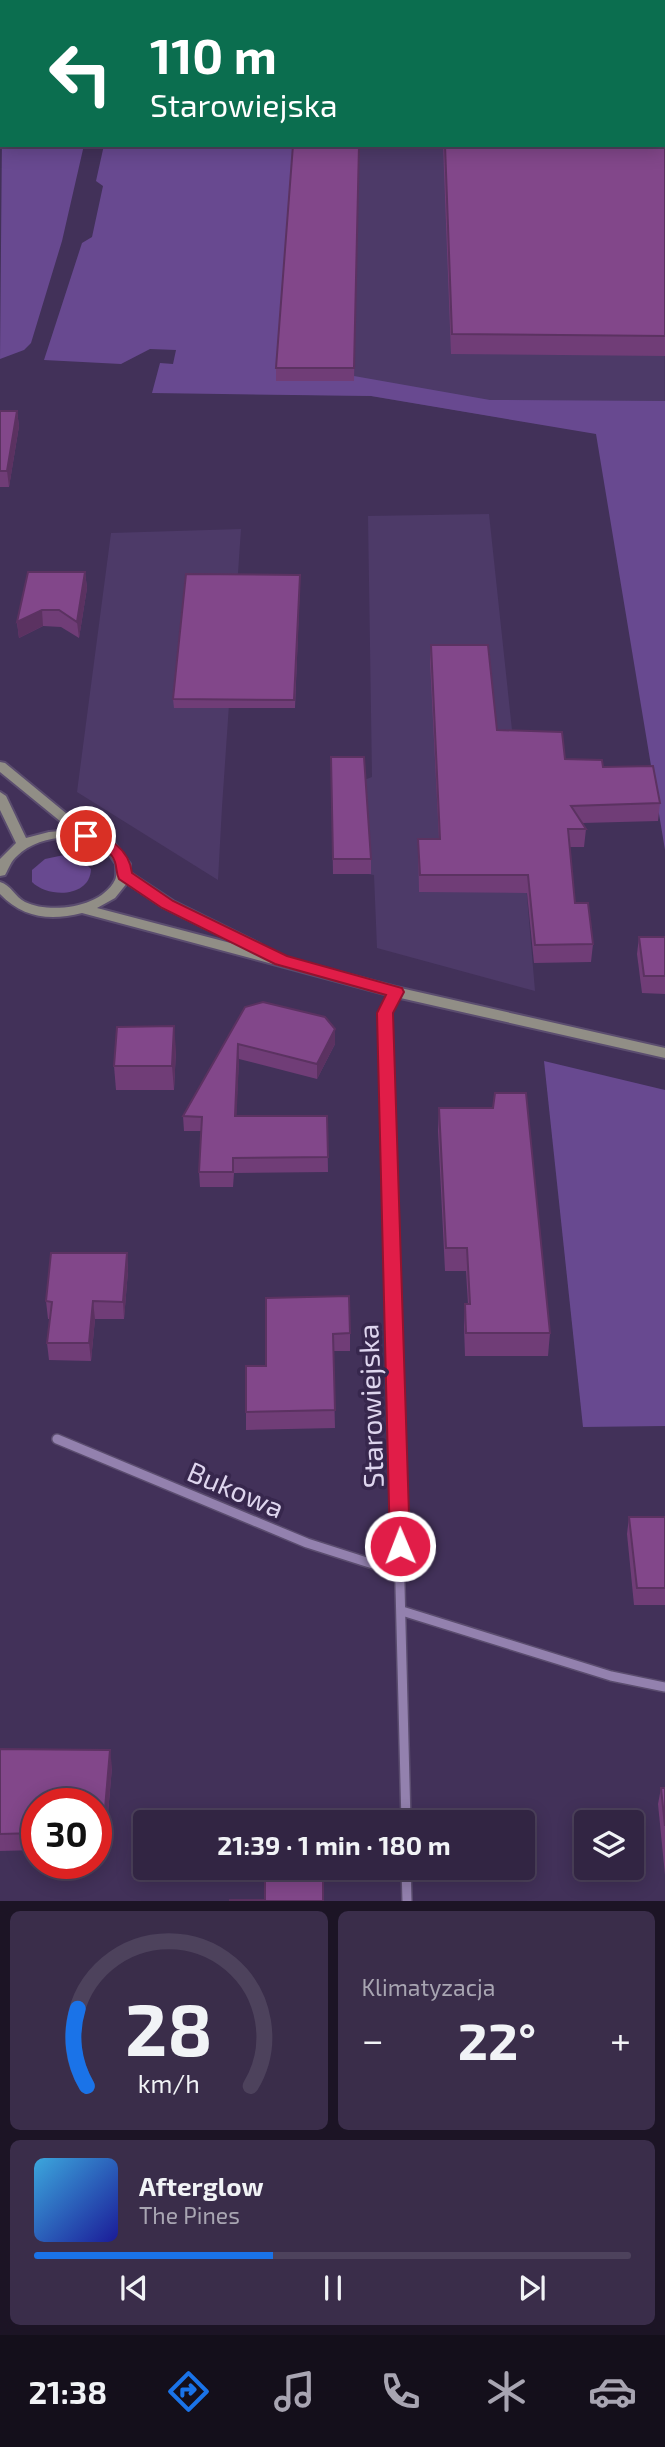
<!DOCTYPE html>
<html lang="pl">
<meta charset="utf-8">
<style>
:root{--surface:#322543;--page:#3a2d4a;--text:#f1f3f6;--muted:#a8a5b2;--line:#4d425c;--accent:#1a73e8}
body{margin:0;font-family:"Exo 2",sans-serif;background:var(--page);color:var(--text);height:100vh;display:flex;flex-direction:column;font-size:26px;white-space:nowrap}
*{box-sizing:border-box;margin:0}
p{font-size:23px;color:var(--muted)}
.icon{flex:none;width:38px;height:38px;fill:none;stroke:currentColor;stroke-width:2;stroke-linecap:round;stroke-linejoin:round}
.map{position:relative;height:1901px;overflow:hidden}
.sheet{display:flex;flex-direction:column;gap:10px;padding:10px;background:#1c1425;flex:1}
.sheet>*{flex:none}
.guide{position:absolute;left:0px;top:0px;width:665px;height:147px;box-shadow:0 4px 18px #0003,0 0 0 2px var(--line);background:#0b6e4f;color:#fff;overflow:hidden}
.tools{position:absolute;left:574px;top:1810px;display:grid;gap:14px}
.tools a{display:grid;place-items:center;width:70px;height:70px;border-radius:7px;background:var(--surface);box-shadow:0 4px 18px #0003,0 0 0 2px var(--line);font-size:35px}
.speed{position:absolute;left:21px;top:1788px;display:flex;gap:14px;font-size:35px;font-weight:700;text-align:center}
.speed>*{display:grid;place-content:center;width:91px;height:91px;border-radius:50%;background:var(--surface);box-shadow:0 4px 18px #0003,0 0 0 2px var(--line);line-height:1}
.speed .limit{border:10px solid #d22;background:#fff;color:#111}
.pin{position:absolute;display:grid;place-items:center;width:60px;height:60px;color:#fff;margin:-30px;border:4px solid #fff;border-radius:50%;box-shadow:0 2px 7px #0007}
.me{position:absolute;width:77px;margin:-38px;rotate:359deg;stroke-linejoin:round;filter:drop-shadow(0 0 5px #0008)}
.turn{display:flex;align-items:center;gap:24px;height:147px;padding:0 35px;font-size:32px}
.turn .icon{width:91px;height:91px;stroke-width:2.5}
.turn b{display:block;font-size:49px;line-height:60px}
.big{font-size:52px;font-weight:700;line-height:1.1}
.sheet .tile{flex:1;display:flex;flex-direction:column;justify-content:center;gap:10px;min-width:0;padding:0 24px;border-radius:10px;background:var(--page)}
.sheet .dial{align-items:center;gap:0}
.dial svg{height:182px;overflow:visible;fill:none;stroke:var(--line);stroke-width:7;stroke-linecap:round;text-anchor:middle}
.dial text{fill:var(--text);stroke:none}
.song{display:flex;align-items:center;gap:21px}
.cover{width:84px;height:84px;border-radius:10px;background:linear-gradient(135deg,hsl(200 70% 55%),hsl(240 70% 35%))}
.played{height:7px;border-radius:4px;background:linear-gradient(90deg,var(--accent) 40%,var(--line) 40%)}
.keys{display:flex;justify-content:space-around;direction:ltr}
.heat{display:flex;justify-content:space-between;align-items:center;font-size:38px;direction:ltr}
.sheet .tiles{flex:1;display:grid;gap:10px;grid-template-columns:1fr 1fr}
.tile:last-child{grid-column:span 2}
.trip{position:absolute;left:133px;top:1810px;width:402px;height:70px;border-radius:7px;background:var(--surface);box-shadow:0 4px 18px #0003,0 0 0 2px var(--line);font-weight:700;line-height:70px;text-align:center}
.menu{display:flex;height:112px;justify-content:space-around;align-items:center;background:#140f1b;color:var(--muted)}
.menu .icon{width:49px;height:49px}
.menu .on{color:var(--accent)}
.menu b{font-size:32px;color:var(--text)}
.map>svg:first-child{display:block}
</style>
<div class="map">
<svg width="665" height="1901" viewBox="0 0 665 1901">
<rect width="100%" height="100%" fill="#423159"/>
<g fill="#4d3a68">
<path d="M663,52l2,393 -294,-49 -139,-2 17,-164 -6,-85h420z"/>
<path d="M489,514l28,263 18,214 -158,-43 -3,-73 -6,-1 -4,-94 8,-3 -4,-261z"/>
<path d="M241,529l-19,278 -4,73 -141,-88 34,-259z"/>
</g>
<g fill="#684990">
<path d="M50,0h615v20l-2,-18z"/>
<path d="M2,135v10h82l-22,96 -31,102 -7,7 -24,9z"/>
<path d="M104,145l190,2 60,234v-5l136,24 175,1v449l-69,-416 -225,-38 -219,-3 8,-30 13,1 3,-14 -26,-1 -29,15 -77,-4 38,-117 10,-6 11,-51 -7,-5z"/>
<path d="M64,855l17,4 10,10c-1,29 -43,29 -59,13v-12l13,-11z"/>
<path d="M544,1061l121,29v336l-82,1z"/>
</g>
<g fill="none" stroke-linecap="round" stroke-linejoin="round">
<defs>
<path id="street-far1" d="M391,1235l-6,-222 11,-21"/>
<g id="street">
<path d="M391,1233l15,589"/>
<path d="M57,1439l250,104 94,30"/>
<path d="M402,1611l209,65 54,11"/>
<path d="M406,1867l1,34"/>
</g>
<g id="secondary">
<path d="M15,0h8l-9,2z"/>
<path d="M0,58h2l-2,10z"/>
<path d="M0,762l5,1 85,70 25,11 15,20 -1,8 44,29 87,43 2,3 -4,4 138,36 269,61v10l-269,-61 -314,-84c-32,8 -59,5 -82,-19v-12c11,3 15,15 25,20 25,12 76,6 90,-22 2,-4 1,-11 1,-16 -4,-6 -8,-13 -15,-17 -23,-16 -64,-11 -84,9 -6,5 -8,12 -12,19l-5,1v-17l16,-16 -16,-33v-18l6,4 20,42 23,-6 22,-2 -71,-58zM127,883l36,24 79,39 -145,-38 18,-10z"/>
</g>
</defs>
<use href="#street-far1" stroke="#5b4d6f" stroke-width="10"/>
<use href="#street" stroke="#5b4d6f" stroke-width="12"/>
<use href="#secondary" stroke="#5b4d6f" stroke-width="4"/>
<use href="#street-far1" stroke="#9381ae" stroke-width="7"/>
<use href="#street" stroke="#9381ae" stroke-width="9"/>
<use href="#secondary" fill="#918e86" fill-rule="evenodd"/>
</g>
<g fill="#703d77">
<path d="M665,129v227l-214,-2 -8,-209h220z"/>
<path d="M359,145l-5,236h-78v-13z"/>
<path d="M0,411h17l2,15 -10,61h-9z"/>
<path d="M85,572l2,16 -8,50 -18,-11 -18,-1 -24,12 -2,-16z"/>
<path d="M300,584l-5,124h-121l-1,-9z"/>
<path d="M431,645l66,85 68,29 38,8 57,36 -2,18 -76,2 4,6 -2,18h-15l6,56 18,41 -2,18 -57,1 -7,-70 -108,-1 -1,-53h21l-9,-177z"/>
<path d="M331,757l40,102v15h-38z"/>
<path d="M639,937h26v57l-23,-1 -5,-39z"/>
<path d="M263,1002l72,42 -18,35 -78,-20 -3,57h91l1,56 -94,1 -1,14h-33l-1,-15 3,-41h-18l-1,-15z"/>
<path d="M176,1050l-2,40h-58l-2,-24z"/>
<path d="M439,1108l111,225 -2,23h-83l-1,-29 1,-23h3l-2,-33h-21l-7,-140z"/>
<path d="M127,1253l1,18 -4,48h-29l-4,42 -42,-1 -2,-17 3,-24h-2l-2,-18z"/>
<path d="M266,1298l84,35v18h-17l2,77 -89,2v-18l20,-46z"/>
<path d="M629,1517h36v88h-31l-7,-71z"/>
<path d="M0,1749l112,18 -7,81 -9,1v-45h-59v46l-37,1z"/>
<path d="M661,1788h4v87l-7,-71z"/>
</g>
<g fill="#5b3261">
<path d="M17,411l2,15 -10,61 -2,-16z"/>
<path d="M85,572l2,16 -8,50 -2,-16z"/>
<path d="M42,610l1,16 -24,12 -2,-16z"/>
<path d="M174,1026l2,24 -2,40 -2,-24z"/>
<path d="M335,1029v15l-18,35v-15z"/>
<path d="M238,1044l1,15 -3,72 -1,-15z"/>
<path d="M127,1253l1,18 -4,48 -1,-17z"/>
<path d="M93,1301l2,18 -4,42 -2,-18z"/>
<path d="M110,1750l2,17 -7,81 -2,-16z"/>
</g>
<g fill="#82478a" stroke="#5b3261" stroke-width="2">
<path d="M663,129h2v207l-213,-2 -7,-189h218z"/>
<path d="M293,145h66l-5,223h-78z"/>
<path d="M0,411h17l-10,60h-7z"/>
<path d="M28,572h57l-8,50 -18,-12h-17l-25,12z"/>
<path d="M186,574l114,1 -6,125 -121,-1z"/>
<path d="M431,645h57l9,85 65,2 3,27 37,1 1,7 50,-1 7,37 -89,3 15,23h-18l7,74h13l5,41 -58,1 -7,-70h-108l-2,-36h22z"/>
<path d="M331,757h33l7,102h-38z"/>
<path d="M639,937h26v39h-21z"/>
<path d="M263,1002l62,15 10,12 -18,35 -79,-20 -3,72h92l1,41 -95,1v14h-34l3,-55 -19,-1 62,-109z"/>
<path d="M174,1026l-2,40h-58l3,-39z"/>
<path d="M495,1093h31l24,240h-84l-1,-29h5l-3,-56h-21l-7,-140h54z"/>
<path d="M51,1253h76l-4,49 -30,-1 -4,42h-42l5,-41 -6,-1z"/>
<path d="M349,1296l1,37 -17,1 2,76 -89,2v-46h20v-68z"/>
<path d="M629,1517h36v71h-28z"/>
<path d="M0,1749l110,1 -7,82h-7v-28h-59v29l-37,1z"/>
<path d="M661,1788h4v38z"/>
<path d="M265,1867h58v34h-93v-1h35z"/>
</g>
<path fill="#e11d48" stroke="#92132f" stroke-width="2" d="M86,831c23,6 43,17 46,42l41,28 114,55 115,32 2,4 -11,21 17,533 -3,7 -7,2 -7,-2 -3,-7 -13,-533 9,-18 -111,-31 -113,-56 -43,-29c-3,-6 -2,-11 -4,-17 -5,-16 -26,-16 -36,-26z"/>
<g text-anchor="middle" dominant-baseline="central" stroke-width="7" stroke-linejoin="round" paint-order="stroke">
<g font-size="28" fill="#ded5ee" stroke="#37274d">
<text transform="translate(370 1406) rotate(-92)">Starowiejska</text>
<text transform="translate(236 1489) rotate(23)">Bukowa</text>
</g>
</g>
</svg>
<div class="tools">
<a><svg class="icon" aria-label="layers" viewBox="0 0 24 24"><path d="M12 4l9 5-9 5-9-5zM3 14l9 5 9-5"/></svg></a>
</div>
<div class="speed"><div class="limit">30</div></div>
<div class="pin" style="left:86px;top:836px;background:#d93025"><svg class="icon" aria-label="arrive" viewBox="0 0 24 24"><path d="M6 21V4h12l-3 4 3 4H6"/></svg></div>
<svg class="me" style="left:400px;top:1546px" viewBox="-20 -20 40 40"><circle r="17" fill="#e11d48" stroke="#fff" stroke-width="3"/><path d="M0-11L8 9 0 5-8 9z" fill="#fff"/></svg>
<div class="trip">21:39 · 1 min · 180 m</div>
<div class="guide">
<div class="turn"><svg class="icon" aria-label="left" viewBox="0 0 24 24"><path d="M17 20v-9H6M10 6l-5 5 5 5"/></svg><div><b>110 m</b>Starowiejska</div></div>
</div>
</div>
<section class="sheet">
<div class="tiles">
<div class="tile dial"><svg viewBox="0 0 100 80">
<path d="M14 69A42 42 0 1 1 86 69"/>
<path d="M14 69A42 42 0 0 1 10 35" stroke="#1a73e8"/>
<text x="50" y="56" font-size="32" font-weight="700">28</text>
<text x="50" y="72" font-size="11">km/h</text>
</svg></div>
<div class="tile"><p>Klimatyzacja</p>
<div class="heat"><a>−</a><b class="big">22°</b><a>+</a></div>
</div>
<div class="tile">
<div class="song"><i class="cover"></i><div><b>Afterglow</b><p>The Pines</p></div></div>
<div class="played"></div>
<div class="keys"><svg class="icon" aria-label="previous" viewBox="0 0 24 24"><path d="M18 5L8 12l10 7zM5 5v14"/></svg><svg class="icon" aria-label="pause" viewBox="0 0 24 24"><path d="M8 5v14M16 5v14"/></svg><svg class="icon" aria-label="next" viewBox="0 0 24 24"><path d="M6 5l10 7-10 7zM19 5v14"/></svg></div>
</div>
</div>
</section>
<nav class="menu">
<b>21:38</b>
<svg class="icon on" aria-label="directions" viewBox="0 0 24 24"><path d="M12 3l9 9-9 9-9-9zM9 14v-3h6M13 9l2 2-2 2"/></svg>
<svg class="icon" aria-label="music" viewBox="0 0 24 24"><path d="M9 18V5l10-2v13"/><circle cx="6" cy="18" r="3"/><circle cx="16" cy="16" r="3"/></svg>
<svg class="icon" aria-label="phone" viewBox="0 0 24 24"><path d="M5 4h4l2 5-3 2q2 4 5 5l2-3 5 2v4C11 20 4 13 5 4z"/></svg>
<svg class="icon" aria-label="climate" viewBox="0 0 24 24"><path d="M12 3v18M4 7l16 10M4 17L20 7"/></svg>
<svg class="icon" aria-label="car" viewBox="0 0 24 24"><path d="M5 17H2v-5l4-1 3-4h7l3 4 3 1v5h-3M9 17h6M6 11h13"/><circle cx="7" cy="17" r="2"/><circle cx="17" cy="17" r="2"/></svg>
</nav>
